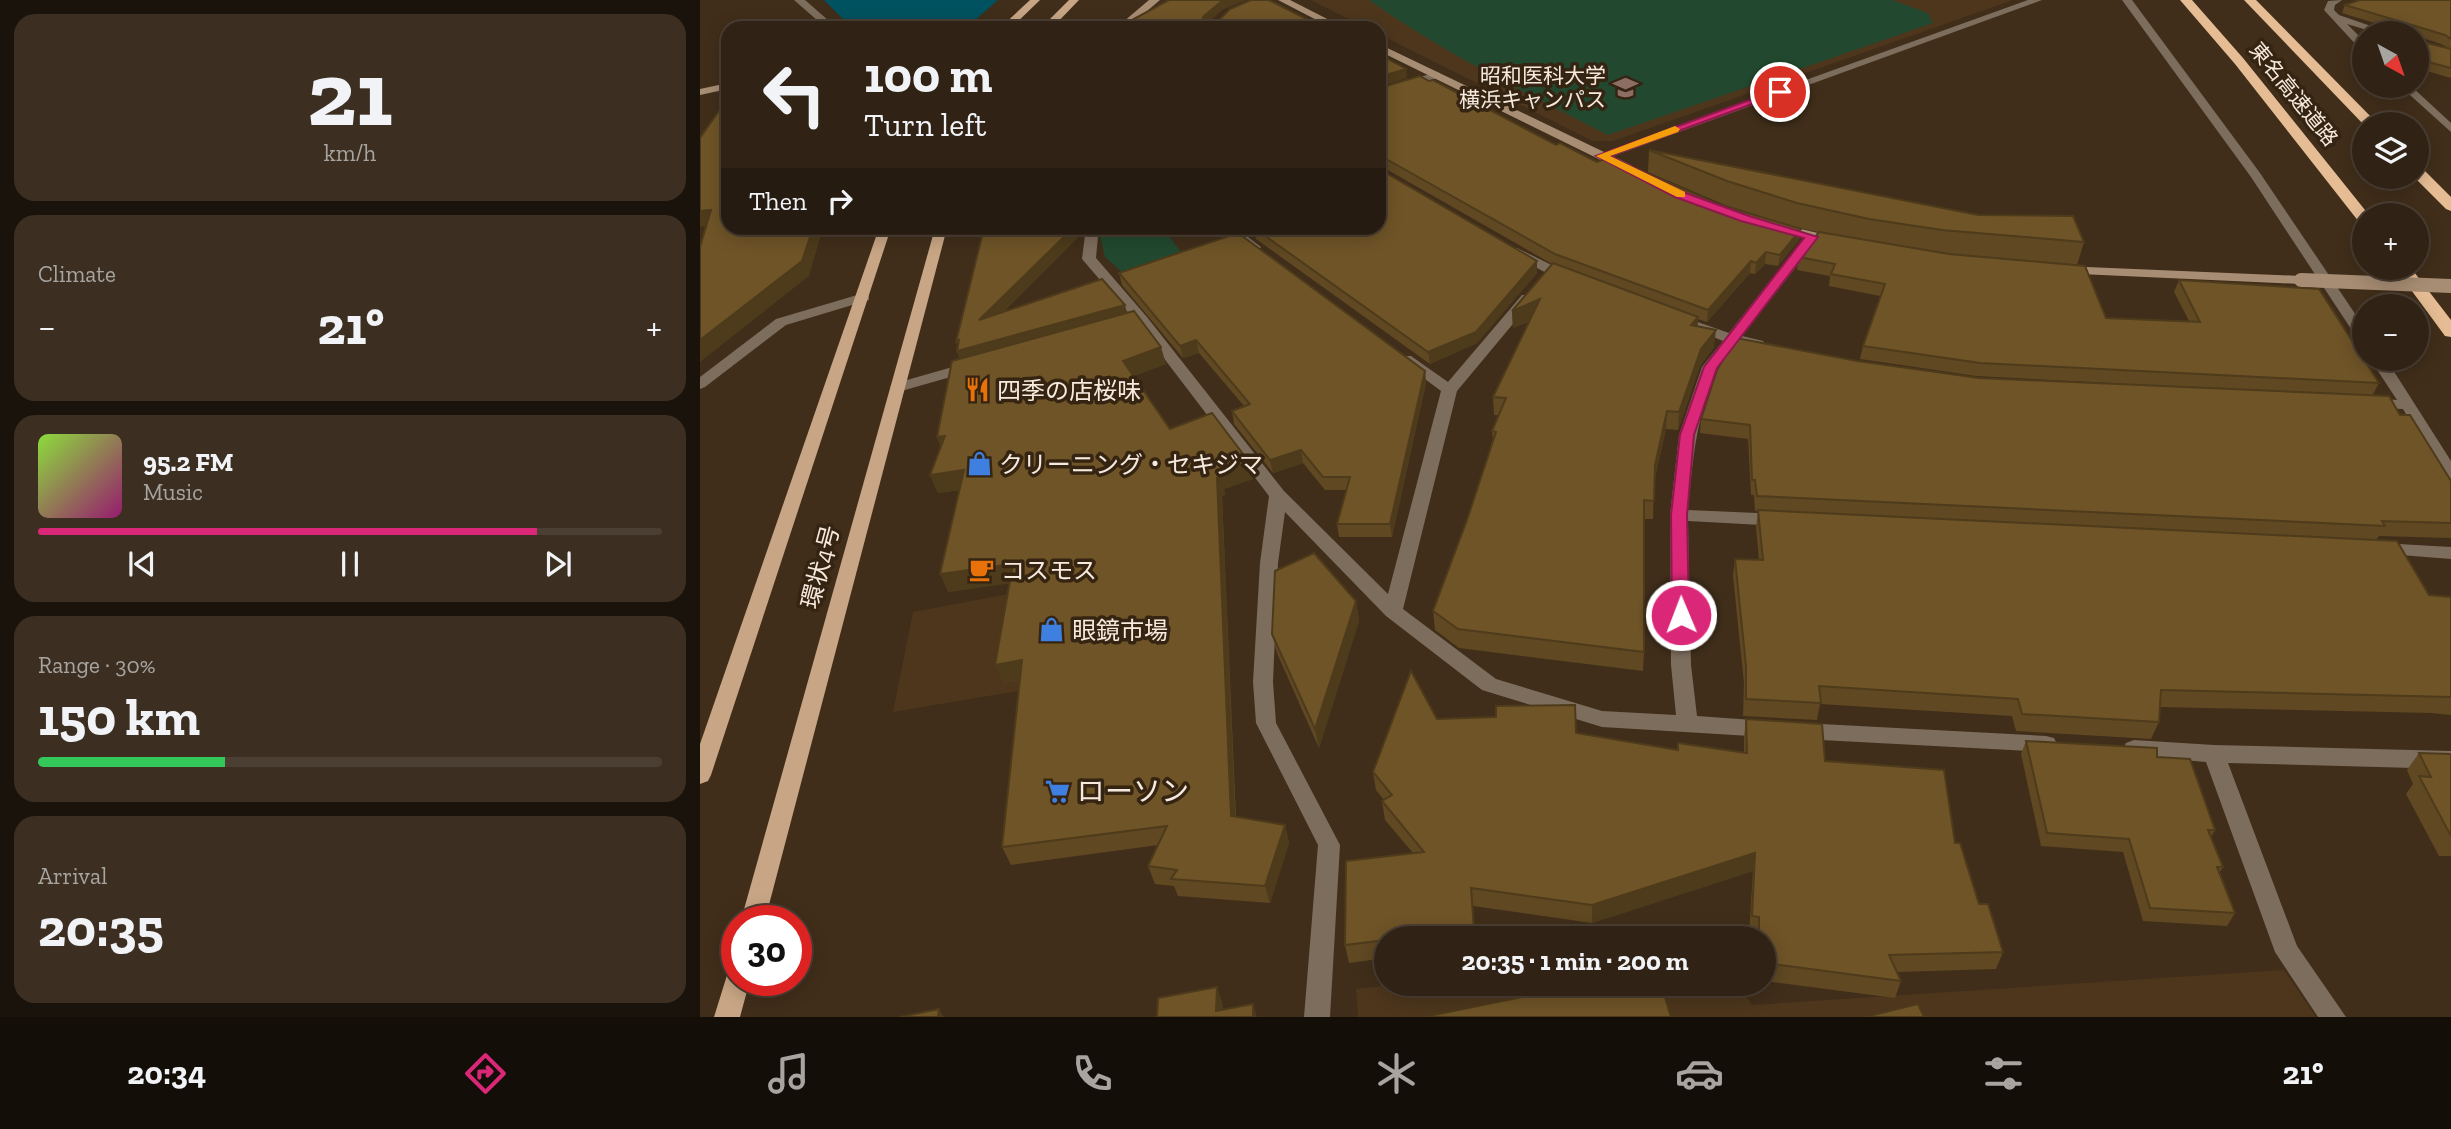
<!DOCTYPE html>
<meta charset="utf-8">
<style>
:root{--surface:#302214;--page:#3c2f22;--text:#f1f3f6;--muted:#a8a4a0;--line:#4b3f34;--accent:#db2777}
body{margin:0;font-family:"Zilla Slab","Noto Sans JP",serif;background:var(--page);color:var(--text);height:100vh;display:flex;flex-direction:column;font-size:26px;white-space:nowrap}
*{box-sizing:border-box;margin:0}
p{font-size:23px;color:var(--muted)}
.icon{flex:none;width:38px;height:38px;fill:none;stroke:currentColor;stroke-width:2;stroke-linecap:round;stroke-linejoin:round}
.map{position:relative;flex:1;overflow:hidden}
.sheet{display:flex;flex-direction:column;gap:14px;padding:14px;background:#1a130b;width:700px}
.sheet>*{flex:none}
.banner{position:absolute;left:21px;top:21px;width:665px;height:214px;border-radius:21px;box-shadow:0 4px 18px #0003,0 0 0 2px var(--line);background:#302214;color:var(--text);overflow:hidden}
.needle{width:46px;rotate:140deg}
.controls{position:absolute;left:1652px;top:21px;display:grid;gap:14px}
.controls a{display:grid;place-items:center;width:77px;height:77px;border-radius:50%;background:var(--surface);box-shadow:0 4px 18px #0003,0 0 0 2px var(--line);font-size:35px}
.speed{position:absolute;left:21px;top:905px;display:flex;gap:14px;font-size:35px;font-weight:700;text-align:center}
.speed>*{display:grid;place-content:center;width:91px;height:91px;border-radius:50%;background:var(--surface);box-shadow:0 4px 18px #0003,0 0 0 2px var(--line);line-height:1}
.speed .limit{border:10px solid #d22;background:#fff;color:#111}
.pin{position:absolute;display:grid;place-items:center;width:60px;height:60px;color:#fff;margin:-30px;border:4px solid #fff;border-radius:50%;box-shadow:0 2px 7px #0007}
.me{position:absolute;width:77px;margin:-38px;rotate:359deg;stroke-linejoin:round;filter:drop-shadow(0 0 5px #0008)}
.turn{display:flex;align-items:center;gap:24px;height:147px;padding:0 28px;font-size:32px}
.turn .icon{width:91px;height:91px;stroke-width:2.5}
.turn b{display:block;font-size:49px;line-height:60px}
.then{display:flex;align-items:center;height:66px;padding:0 28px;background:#0003;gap:14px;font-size:26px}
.big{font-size:52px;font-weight:800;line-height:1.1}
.sheet .card{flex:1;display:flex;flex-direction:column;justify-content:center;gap:10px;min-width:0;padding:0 24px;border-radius:21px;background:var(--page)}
.sheet .dial{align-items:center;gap:0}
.dial b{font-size:91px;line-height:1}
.song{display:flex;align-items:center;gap:21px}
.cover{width:84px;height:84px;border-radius:10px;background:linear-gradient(135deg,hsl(90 70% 55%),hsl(320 70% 35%))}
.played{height:7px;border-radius:4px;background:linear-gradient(90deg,var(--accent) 80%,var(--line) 80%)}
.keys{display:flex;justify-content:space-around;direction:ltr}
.heat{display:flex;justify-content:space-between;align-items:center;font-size:38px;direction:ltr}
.charge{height:10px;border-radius:5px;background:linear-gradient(90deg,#34c759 30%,var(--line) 0)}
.trip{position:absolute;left:674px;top:926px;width:402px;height:70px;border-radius:35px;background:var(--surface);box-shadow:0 4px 18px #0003,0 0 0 2px var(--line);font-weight:800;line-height:70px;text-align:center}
.tabs{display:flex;height:112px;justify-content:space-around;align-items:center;background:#130e08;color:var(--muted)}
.tabs .icon{width:49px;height:49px}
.tabs .active{color:var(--accent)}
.tabs b{font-size:32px;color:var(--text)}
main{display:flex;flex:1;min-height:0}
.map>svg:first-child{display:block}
</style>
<main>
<section class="sheet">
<div class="card dial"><b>21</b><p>km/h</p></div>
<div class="card"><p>Climate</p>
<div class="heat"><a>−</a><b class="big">21°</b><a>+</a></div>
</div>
<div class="card">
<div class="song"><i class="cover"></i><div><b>95.2 FM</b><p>Music</p></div></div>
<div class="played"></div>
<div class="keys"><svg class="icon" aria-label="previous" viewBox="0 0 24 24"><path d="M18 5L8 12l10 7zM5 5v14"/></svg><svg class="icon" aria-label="pause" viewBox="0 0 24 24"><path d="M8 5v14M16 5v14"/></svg><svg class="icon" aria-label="next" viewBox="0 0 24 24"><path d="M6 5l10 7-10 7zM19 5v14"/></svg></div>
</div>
<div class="card"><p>Range · 30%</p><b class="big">150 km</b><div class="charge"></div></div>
<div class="card"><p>Arrival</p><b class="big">20:35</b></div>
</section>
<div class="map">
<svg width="1751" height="1017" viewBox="0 0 1751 1017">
<rect width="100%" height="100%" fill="#402e1a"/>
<g fill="#4d361c">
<path d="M611,0h702l-400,141h-20l-214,-107v-6h-12z"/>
<path d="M416,574l-3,101 -220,37 20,-100z"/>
<path d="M1584,970l32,47h-958l-2,-28 43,-5h339l14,21z"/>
</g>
<g fill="#22492f">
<path d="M669,0h523l36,13 5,10 -325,112c-82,-42 -164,-82 -239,-135z"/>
<path d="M407,228h56l20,27 -60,18 -18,-16 -5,-21z"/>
</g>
<path fill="#005260" d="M124,0h174l-32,28h-114z"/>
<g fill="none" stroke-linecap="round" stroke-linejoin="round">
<g fill="#7d6d5d" fill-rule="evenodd">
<path d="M94,0h11l32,28h-11z"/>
<path d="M1328,0h14l-437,159 -10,-3z"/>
<path d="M1422,0h10l128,173 104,154v15l-5,-1 -108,-164z"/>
<path d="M1642,0l-7,5 -1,5 5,5 52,18h-14l-30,-9 17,17v9l-4,-1 -36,-39 4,-9z"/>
<path d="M1717,40l34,11v6l-34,-11z"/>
<path d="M736,72l4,1v4l-61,20v-7z"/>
<path d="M1700,86h11l40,37v9z"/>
<path d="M393,228h13l-8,8 -2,22 51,59 137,174 104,103 53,-203 -43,-32 3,-3h10l37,26 74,-87h10v6l-75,90 -54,218 93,70 106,32 74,4 -5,-50 -1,-150 9,-80 23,-68 21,-26 -55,-23 7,-4 54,19 78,-99h10v6l-75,96 21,5 2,3 -2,3 -27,-3c-39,50 -42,105 -48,166l92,4 9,6 -9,6 -92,-5 3,144 6,51 70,5 7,2 4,6 -4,6 -7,2 -165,-10 -120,-37 -96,-74 -101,-104 -7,51 -5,119 3,41 64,122 -10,172h-26l14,-172 -62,-122 -3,-41 7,-119 9,-67 -132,-173 -55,-64 3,-24z"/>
<path d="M522,228h14l25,19 -2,3h-10z"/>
<path d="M817,248l55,27 2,3 -7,4 -5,-1 -50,-26 -2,-3z"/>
<path d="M164,293l5,1v6l-83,25 -81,62 -5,2v-12l76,-58z"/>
<path d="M1670,359h16l65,102v18l-6,-1 -42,-69 -33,-1 -8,-5 8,-5 27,2z"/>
<path d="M270,362l8,5 -3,3 -77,22 -8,-5 3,-3z"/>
<path d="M1681,543l70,4v12l-76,-6 -3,-4 3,-4z"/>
<path d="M1102,723l244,13 8,2 3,6 -3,6 -8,2 -244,-13 -7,-2 -4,-6 4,-6z"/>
<path d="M1434,740l80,5 237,6v18l-223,-6 69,183 49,71h-28l-43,-65 -69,-190 -80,-7 -3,-6 3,-6z"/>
</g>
<g fill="#a78d73" fill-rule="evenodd">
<path d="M449,0h11l-33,28h-11z"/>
<path d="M578,0h12l55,28h-13z"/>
<path d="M679,44l252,121 2,3 -10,3 -244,-120z"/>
<path d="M28,83v6l-28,6v-6z"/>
<path d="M1080,224l63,15 2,3 -7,4 -63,-15v-6z"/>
<path d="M1363,266l238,10 7,4 -7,4 -243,-11 -2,-3z"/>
</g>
<g fill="#c8a685" fill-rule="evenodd">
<path d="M330,0h10l-29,28h-11z"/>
<path d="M369,0h10l-27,28h-11z"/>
<path d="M179,228h12l-180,547 -3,6 -8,3v-40z"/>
<path d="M235,228h12l-182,692h-24z"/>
<path d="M37,968v12h13l-10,37h-26l14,-45z"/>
</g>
<g fill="#e5bc94" fill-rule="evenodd">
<path d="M1480,0h12l51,58 126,157h-5v9l-5,-2 -124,-158z"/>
<path d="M1544,0h12l122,124 -14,1z"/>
<path d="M1717,167l5,1 29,29v14l-5,-2 -32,-32h3z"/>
<path d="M1695,268h16l40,52v17l-6,-1z"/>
</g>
<path stroke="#a78d73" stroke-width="14" d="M1601,280l150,6"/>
</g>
<g fill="#5f4822">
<path d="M1751,0v78l-34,-10v-21l33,2 -9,-5 -24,-8v-3h-10l-65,-20 3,-8z"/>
<path d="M679,88l177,57 37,15 125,44 83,25 -2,11 -21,26 -13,-2 -10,10 -5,-1 -43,49 -9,-3v8l16,20 -14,19 -22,64 -12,-1 -12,53 -1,37h-9v133l-1,19 -184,-23 -24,-18 -2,-19 34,-91 26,-79 -1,-10 7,-16h-5l-1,-18 37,-76 -17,7 -1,-17 40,-47 -173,-99z"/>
<path d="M949,150l435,92 -7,23 29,53 83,3 -15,-29 5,-12 200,103 -7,13 28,19 51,66v57l-72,-2 -3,4 53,55 22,2v118l-20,-2 -271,-6 -1,15 -8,17 -135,-8 -4,-15 -192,-12 -3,16 -74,-4 1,-33 -11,-107 2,-17 24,1 -3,-33 2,-16h-3l-1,-16h-3l-3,-56 -48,-6 1,-14 156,-58 122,17 283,13 -286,-15 -116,-17 3,-13 17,-50 -51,-10 1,-10 -33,-6 2,-13 19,-25 -24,-5 -69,-22 -77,-33z"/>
<path d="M387,228l-84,84 124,1 39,51 -33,12 37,53 83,50 -29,10 1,6 -3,1 14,321 49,8 4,18 -19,60 -92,-7 -4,-10 -19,-2 -7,-18 10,-21 -147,20 -9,-18 18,-167 -17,3 6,-100 -61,9 12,-102 -22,3 -8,-18 11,-28 -4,-10 23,-78 -3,-8z"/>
<path d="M554,228l283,33v12l-60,70 -47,21 -174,-125z"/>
<path d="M419,273l306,98 1,12 -34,154h-53l-2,-13 10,-34h-22l-22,-27 -30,10 -39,-49 -2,-13 12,-5 -45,-53 -16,5 -61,-73z"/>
<path d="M656,601l3,20 -40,127 -42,-95 -5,-19z"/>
<path d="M796,717l80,16 102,17 66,2v-14l2,-19 79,42 130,82 24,61 24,48 -7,17 -99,3 4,9 -6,17 -131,-17v-43h-8v-3l-7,-1 4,-63 -161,52 -119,-17 2,32h-89v20l-37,5 -4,-18 68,-92 -28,-33 -3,-19 2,-1 -8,-10 -3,-18 64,-53z"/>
<path d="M1326,741l131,16 58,73 -4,7 12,30 -3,5 15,41 -8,13 -84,-5 -20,-69 -82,-6 -20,-92z"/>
<path d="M1719,753l32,1v102h-12l-33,-62 7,-10 -6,-14z"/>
</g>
<g fill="#4e3b1b">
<path d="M523,0h23l-24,10 -17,16v2l-2,-11z"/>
<path d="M706,69l1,9 -28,9v-10z"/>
<path d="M11,210l7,14 -18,3v-16z"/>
<path d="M113,228h10l-14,48 -109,86v-22z"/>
<path d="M373,228h14l-104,104 -4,-12z"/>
<path d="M1101,229l-2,11 -21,26 2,-11z"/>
<path d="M1066,252l-1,12 -10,10 1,-11z"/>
<path d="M837,261v12l-60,70 -47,21 -2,-12z"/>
<path d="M1051,261l-1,12 -43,49 1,-12z"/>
<path d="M840,299l1,17 -28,12 -1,-17z"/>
<path d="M425,305l3,12 -167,46 -4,-12 2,-1 -3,-8 3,-2z"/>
<path d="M998,317l-1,17 -6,-9z"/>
<path d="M1016,330l-2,17 -14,19 -22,64 1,-18 22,-63z"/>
<path d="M496,340l3,13 -16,5 -3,-12z"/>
<path d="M461,347l5,17 -39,14 -4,-17z"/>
<path d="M725,371l1,12 -34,154 -2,-13z"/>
<path d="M967,411l-1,18 -12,54 1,-18z"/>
<path d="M245,436l-1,19 -7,-18z"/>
<path d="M601,450l2,13 -30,10 -3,-13z"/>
<path d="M549,462l4,17 -29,10 1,6 -3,1 14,338 -5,-18 -14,-338 1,-6z"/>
<path d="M264,470l7,18 -33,5 -8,-18z"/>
<path d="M313,564l7,18 -72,10 -8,-18z"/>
<path d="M656,601l3,20 -40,127 -4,-19z"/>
<path d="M322,660l7,18 -26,5 -8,-18z"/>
<path d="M585,825l4,18 -19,60 -5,-17z"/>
<path d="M1055,853l-2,18 -161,52v-18z"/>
<path d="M517,987l6,18v12l-7,-6z"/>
<path d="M553,1004l4,13h-4z"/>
<path d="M239,1009l5,8h-6z"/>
</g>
<g fill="#6f5427" stroke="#4e3b1b" stroke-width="2">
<path d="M469,0h54l-20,17v4h15l12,-12 21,-9h18l51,26 5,-1 6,3h-199l-2,-7z"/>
<path d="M1660,0h91v39l-6,-4 -100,-30z"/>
<path d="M1727,43l24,6v19l-34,-9v-12z"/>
<path d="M679,54l27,15 -27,8z"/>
<path d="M720,76l9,5 4,-1 123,65 4,-2 33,17 4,2 13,-5 108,47 83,25 -21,26 -14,-3 -10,11 -5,-2 -43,49 -153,-56 -176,-99v-67z"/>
<path d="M28,98v130h85l-11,33 -102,79v-93l11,-37 -11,1v-73z"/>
<path d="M949,150l329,65 95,1 11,26 -142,-12 -73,-11 -72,-16 -70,-22z"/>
<path d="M679,169l158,92 -61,71 -48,20 -174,-124h125z"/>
<path d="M284,228h89l-94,92 123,-41 23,26 -168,46 2,-11 -3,2z"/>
<path d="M1119,232l130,22 136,12 21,52 94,4 -21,-42 140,9 60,94 -399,-20 -117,-17 22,-62 -54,-10 4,-10 -36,-7z"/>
<path d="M538,233l187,138 -35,153h-53l13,-47h-27l-22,-27 -31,10 -38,-49 18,-7 -54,-64 -16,6 -61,-73z"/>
<path d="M853,263l145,54 -7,8 25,5 -15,19 -22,63 -12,-1 -12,54 -1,36 -10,-1v152l-186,-23 -25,-18 34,-91 29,-88 -4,-1 14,-33 -13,-1 47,-98 -28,12z"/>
<path d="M434,311l27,36 -38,14 47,68 42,-16 37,49 -31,10 3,5 -4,1 14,338 54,9 -20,61 -94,-7 6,-9 -29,-4 19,-40 -165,21 20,-187 -27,5 18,-101 -73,10 24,-104 -34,5 15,-39 -8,1 15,-76z"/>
<path d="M1036,338l121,23 122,17 410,18 11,19h10l41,66v42l-69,-2 3,5 -628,-30 -2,-16h-3l-2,-55 -49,-6 16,-49z"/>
<path d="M1058,510l639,31 32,54 22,2v100l-290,-7 -2,32 -137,-8 -4,-15 -199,-13 2,17 -75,-4v-33l-11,-107 28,1z"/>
<path d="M614,553l42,48 -41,128 -43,-95 3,-63z"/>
<path d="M711,671l26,48 59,-2v-11l79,-1 1,28 102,17v-7l69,10 -1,-34 76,5 3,37 119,9 11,73h5l19,61h9l15,48 -114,3 12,26 -137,-18v-25h-5v-21l-7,-1 3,-63 -163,52 -121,-17 3,41 -69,9h-19v2l-41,5 1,-84 78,-9 -42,-51 10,-6 -19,-23z"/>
<path d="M1326,741l131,7v9l33,2 25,71h-7l15,37h-6l18,46 -85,-5 -21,-69 -82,-6z"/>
<path d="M1719,753l32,1v82l-32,-60 12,1z"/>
<path d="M886,984h75l10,33h-247z"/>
<path d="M517,987l-1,24 37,-7v13h-96l1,-19z"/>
<path d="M1218,1004l6,13h-59z"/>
<path d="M239,1009l-1,8h-38z"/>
</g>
<path fill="#db2777" stroke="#8e194d" stroke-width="2" d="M1077,90l8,2 -175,64 73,36 66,24 69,21 -101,131 -23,67 -7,80 2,100 -2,4h-12l-3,-4 -1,-100 9,-80 24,-68 100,-129 -63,-17 -66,-24 -79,-41z"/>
<path fill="#f59e0b" d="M975,126l5,3 -2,3 -68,24 75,36v5h-8l-81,-41z"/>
<defs>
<symbol id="university-bare" viewBox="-9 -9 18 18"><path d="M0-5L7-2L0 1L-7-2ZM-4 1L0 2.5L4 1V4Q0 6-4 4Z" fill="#8d6e63" stroke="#352411" stroke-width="2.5" paint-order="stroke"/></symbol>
<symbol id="restaurant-bare" viewBox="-9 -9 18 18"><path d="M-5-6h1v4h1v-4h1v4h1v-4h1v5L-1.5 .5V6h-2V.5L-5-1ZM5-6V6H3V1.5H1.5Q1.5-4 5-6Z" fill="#e8710a" stroke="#352411" stroke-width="2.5" paint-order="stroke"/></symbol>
<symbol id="shop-bare" viewBox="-9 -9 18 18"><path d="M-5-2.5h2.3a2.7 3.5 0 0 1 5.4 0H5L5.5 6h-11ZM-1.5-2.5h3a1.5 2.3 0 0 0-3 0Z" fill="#3f7fe0" stroke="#352411" stroke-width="2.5" paint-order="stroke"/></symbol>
<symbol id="cafe-bare" viewBox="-9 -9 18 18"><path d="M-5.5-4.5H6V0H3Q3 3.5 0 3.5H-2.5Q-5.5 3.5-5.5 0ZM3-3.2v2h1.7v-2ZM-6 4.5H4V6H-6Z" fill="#e8710a" stroke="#352411" stroke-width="2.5" paint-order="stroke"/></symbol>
<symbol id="supermarket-bare" viewBox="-9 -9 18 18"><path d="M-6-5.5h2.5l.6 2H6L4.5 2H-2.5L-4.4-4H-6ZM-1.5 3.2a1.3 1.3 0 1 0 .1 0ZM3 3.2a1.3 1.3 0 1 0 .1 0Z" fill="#3f7fe0" stroke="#352411" stroke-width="2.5" paint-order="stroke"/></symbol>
</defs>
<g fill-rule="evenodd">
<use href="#university-bare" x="908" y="70" width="35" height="35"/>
<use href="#restaurant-bare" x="260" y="372" width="35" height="35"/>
<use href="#shop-bare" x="262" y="446" width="35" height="35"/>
<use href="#cafe-bare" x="264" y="552" width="35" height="35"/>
<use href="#shop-bare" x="334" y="612" width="35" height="35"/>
<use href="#supermarket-bare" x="340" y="774" width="35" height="35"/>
</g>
<g text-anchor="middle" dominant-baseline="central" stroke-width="7" stroke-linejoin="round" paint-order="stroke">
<g font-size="21" fill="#f6eade" stroke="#352411" text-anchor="end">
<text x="906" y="75">昭和医科大学<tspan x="906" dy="24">横浜キャンパス</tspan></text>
</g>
<g font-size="21" fill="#f6eade" stroke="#352411">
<text transform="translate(1594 94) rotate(51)">東名高速道路</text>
</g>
<g font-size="24" fill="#f6eade" stroke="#352411" text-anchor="start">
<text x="297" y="390">四季の店桜味</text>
<text x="299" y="464">クリーニング・セキジマ</text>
<text x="301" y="570">コスモス</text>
<text x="372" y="630">眼鏡市場</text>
</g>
<g font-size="24" fill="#f6eade" stroke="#352411">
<text transform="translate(120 567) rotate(-75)">環状4号</text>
</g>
<g font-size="28" fill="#f6eade" stroke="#352411" text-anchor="start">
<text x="377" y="791">ローソン</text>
</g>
</g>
</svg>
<div class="controls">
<a><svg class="needle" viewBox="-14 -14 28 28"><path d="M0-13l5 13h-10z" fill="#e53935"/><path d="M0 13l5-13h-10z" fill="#a8a4a0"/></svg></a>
<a><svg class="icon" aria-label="layers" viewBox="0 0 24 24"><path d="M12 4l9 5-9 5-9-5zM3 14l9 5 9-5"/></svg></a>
<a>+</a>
<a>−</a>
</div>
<div class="speed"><div class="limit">30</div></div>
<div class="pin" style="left:1080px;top:92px;background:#d93025"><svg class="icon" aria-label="arrive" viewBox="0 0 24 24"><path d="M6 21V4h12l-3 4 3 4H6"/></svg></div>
<svg class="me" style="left:981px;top:615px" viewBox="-20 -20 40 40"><circle r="17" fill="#db2777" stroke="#fff" stroke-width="3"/><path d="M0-11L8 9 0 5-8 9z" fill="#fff"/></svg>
<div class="trip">20:35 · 1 min · 200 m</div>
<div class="banner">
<div class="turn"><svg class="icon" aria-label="left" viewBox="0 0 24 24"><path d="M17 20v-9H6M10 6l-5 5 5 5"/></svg><div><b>100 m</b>Turn left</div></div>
<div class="then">Then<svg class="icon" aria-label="right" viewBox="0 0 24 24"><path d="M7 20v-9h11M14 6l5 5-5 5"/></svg></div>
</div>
</div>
</main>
<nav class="tabs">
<b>20:34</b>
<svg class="icon active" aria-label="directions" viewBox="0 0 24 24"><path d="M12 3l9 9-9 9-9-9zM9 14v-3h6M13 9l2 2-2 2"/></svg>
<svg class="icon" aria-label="music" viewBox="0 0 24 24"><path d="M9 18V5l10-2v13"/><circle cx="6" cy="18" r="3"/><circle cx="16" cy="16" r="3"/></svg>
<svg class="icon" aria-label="phone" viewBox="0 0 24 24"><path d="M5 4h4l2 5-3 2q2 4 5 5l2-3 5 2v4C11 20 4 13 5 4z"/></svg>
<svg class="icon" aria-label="climate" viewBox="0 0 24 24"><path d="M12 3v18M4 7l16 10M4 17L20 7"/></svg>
<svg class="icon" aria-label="car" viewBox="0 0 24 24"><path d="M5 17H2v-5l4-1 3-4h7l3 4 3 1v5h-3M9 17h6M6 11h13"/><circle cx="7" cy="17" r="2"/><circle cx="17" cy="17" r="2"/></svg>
<svg class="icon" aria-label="filters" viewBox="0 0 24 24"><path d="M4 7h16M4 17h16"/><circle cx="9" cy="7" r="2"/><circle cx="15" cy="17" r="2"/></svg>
<b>21°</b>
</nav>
